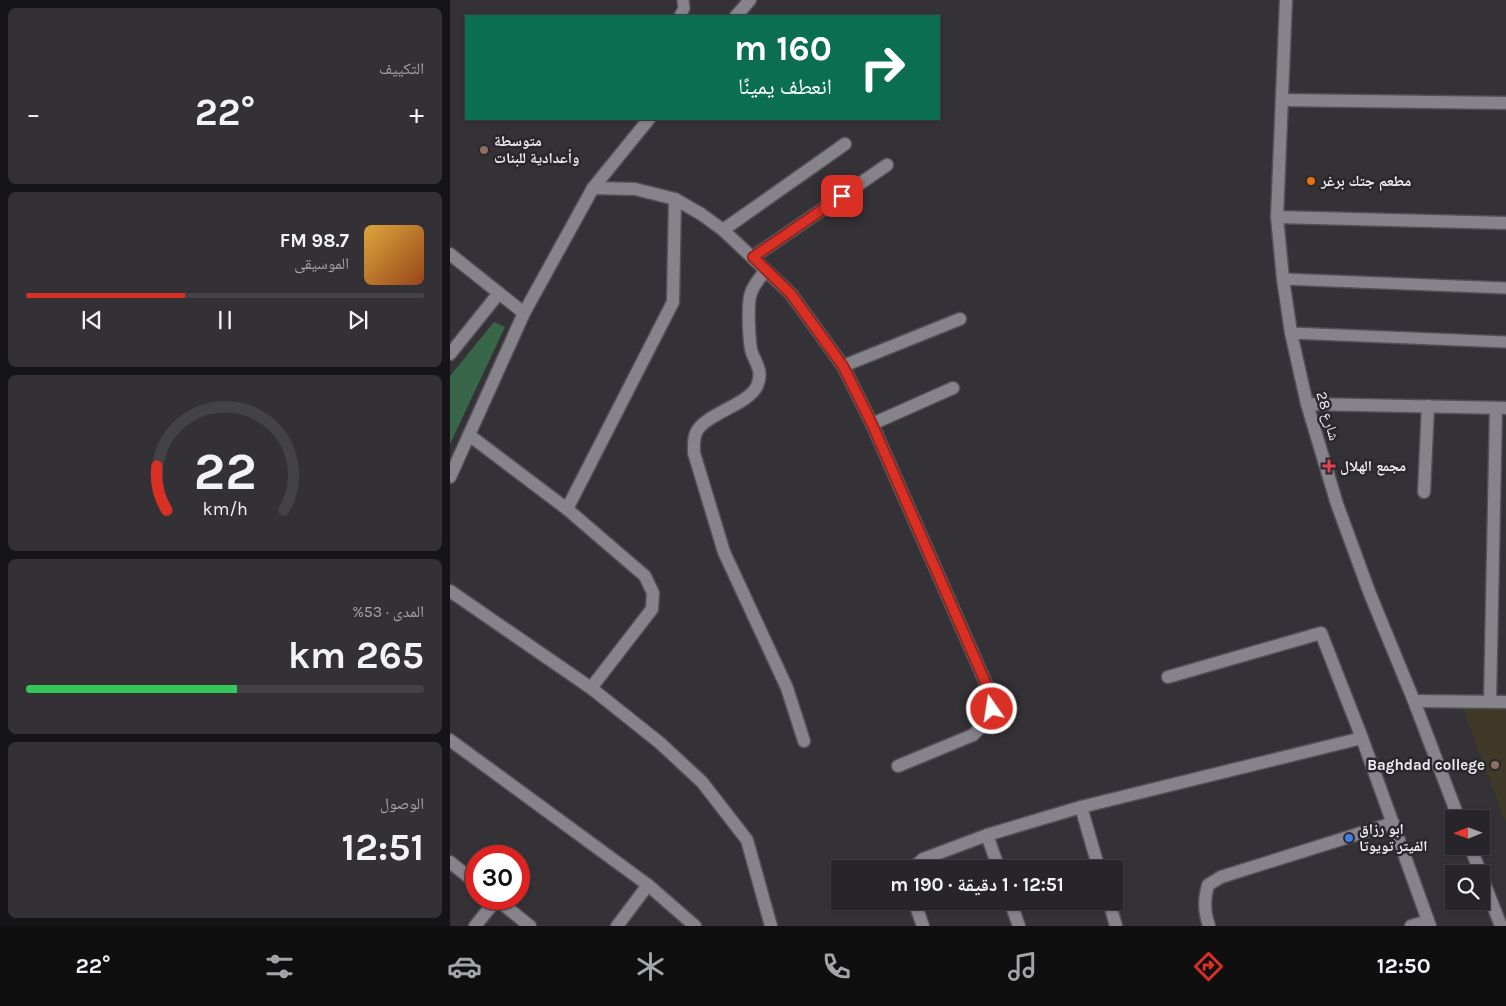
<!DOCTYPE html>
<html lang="ar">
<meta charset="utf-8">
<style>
:root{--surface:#272529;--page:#333135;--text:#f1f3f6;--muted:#a4a5a8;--line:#434246;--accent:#d93025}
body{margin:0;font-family:Karla,"Noto Naskh Arabic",sans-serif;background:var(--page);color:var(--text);direction:rtl;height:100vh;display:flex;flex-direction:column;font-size:19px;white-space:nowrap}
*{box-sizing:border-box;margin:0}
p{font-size:16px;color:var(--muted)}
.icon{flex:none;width:28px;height:28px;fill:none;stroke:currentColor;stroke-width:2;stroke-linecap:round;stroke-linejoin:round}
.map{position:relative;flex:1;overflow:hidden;direction:ltr}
.details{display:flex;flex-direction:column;gap:8px;padding:8px;background:#151417;width:450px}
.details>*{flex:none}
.top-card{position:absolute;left:15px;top:15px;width:475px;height:105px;border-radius:0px;box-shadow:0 1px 4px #0004,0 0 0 1px var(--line);direction:rtl;background:#0b6e4f;color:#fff;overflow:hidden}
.needle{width:32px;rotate:269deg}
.fabs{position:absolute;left:995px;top:810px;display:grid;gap:10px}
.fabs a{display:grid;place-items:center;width:45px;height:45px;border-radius:0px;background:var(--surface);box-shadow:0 1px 4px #0004,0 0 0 1px var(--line);font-size:25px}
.speed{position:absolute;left:15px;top:845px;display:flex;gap:10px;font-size:25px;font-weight:700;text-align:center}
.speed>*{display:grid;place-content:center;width:65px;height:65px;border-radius:50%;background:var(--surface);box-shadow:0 1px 4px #0004,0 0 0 1px var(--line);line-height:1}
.speed .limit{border:8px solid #d22;background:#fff;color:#111}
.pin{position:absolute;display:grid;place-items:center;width:42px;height:42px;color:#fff;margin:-21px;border-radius:10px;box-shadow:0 2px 8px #0006}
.me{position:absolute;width:55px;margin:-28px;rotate:347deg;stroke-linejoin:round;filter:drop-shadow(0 0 4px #0008)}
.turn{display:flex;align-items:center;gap:18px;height:105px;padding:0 25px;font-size:22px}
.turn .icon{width:65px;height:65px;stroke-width:2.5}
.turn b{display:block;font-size:35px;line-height:42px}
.big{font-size:38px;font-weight:700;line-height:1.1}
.details .widget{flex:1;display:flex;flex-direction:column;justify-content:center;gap:8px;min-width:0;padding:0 18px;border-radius:8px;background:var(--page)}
.details .dial{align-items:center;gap:0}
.dial svg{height:130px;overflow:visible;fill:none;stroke:var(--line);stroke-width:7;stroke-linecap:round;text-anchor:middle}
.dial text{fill:var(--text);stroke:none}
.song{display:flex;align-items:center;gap:15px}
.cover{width:60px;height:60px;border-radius:8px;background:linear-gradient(135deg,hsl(40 70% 55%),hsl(20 70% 35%))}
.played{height:5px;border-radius:2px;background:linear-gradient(90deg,var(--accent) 40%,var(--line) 40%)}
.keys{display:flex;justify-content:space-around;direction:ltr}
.heat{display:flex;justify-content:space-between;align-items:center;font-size:28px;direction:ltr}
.charge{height:8px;border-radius:4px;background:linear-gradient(90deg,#34c759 53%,var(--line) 0)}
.trip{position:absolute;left:381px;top:860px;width:292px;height:50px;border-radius:0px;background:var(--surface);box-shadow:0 1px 4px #0004,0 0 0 1px var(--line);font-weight:700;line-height:50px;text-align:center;direction:rtl}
.menu{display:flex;height:80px;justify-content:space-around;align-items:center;background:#100f10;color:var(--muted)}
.menu .icon{width:35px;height:35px}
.menu .current{color:var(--accent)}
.menu b{font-size:22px;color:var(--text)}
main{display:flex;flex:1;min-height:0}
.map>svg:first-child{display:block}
</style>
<main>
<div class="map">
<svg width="1056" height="926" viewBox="0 0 1056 926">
<rect width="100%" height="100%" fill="#343137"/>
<path fill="#413928" d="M1012,706l44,1v116z"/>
<path fill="#376748" d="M44,322l11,5 -55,117v-68z"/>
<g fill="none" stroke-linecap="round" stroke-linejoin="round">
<defs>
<g id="lane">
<path d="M230,16l4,-8 -1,-8"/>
<path d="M833,279l223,9"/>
<path d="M841,333l215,9"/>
</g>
<g id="street">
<path d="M286,16l14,-16"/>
<path d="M832,100l224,3"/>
<path d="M143,188l42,1 40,10 26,15 22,16 68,64 52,72 29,58 119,271 1,14 -6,13 -13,13 -75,31"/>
<path d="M827,217l229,6"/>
<path d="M273,230l122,-86"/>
<path d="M0,254l74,59"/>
<path d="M303,257l134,-92"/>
<path d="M315,271c-5,7 -11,13 -14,22 -4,10 -2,51 1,60 5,12 11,19 5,33 -8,18 -51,28 -60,45 -4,6 -3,15 -3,22l30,99 63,136 17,53"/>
<path d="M0,354l49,-61"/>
<path d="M393,366l117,-47"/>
<path d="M857,404l199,4"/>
<path d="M422,424l81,-36"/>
<path d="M19,435l98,74 78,67 8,17 -1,16 -61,79"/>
<path d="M0,477l74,-164 69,-125 56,-69"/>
<path d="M974,492l4,-86"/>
<path d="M117,509l106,-207 2,-103"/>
<path d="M0,591l141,97 69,55 42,39 45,58 24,86"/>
<path d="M718,677l153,-44 41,105 68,188"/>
<path d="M964,701l92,1"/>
<path d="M1040,702l6,-294"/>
<path d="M0,740l198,145 47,41"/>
<path d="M631,807l18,62"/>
<path d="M537,835l12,34"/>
<path d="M0,862l26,21"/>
<path d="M462,869l11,-10 64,-24 94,-28 281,-69"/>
<path d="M46,899l34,27"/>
<path d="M464,901l9,25"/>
<path d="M560,901l9,25"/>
<path d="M659,901l7,25"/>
<path d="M25,926l22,-27"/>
<path d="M167,926l31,-41"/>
<path d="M759,926c-5,-15 -5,-26 -1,-41l13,-8 172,-54"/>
<path d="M961,926l17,-5"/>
</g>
<g id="secondary">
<path d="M836,0l-9,217 6,62 8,54 16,71 30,100 33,90 44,107 45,118"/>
<path d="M1020,846l11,28"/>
<path d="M1031,875l20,51"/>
</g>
</defs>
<use href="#lane" stroke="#525054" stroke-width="14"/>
<use href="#street" stroke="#525054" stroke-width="15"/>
<use href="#secondary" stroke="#525054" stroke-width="15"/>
<use href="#lane" stroke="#87838a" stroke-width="11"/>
<use href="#street" stroke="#87838a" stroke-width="12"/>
<use href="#secondary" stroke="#87838a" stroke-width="12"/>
</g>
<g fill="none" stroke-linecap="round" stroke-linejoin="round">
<defs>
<path id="route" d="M392,196l-89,61 38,37 52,72 29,58 119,271 1,14"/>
</defs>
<use href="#route" stroke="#8d1f18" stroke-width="12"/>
<use href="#route" stroke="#d93025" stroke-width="9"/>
</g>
<g fill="#8d6e63" stroke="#2a272d" stroke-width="2">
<circle cx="34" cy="150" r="5"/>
<circle cx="1045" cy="765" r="5"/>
</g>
<circle fill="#e8710a" stroke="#2a272d" stroke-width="2" cx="861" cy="181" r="5"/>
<path fill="#e0444e" stroke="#2a272d" stroke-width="2" d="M876.5 458.5h5v5h5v5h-5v5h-5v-5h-5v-5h5z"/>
<circle fill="#3f7fe0" stroke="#2a272d" stroke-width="2" cx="899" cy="838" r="5"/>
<g text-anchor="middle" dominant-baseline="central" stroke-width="5" stroke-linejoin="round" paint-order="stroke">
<g font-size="15" font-weight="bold" fill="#edebef" stroke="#2a272d" text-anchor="start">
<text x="44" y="141">متوسطة<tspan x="44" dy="17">وأعدادية للبنات</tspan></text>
<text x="871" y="181">مطعم جتك برغر</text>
<text x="890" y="466">مجمع الهلال</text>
<text x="1035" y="765" text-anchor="end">Baghdad college</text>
<text x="909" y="829">ابو رزاق<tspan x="909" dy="17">الفيتر تويوتا</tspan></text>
</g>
<g font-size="15" fill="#edebef" stroke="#2a272d">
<text transform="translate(878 416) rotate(74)">شارع 28</text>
</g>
</g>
</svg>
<div class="fabs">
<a><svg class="needle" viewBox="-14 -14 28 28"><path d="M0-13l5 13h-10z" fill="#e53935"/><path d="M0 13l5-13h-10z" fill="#a4a5a8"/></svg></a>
<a><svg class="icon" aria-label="search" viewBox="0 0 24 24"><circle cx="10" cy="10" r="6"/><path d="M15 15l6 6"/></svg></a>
</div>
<div class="speed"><div class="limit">30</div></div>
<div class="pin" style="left:392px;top:196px;background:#d93025"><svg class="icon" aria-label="arrive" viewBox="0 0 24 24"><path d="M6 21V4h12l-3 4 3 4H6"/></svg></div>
<svg class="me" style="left:542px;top:709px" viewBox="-20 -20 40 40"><circle r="17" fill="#d93025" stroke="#fff" stroke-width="3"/><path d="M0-11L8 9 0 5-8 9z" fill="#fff"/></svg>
<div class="trip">12:51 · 1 دقيقة · 190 m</div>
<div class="top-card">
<div class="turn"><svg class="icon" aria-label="right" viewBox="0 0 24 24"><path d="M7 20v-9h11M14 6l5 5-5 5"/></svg><div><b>160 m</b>انعطف يمينًا</div></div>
</div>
</div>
<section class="details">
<div class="widget"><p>التكييف</p>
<div class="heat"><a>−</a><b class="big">22°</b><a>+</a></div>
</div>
<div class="widget">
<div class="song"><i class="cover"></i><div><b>98.7 FM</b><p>الموسيقى</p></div></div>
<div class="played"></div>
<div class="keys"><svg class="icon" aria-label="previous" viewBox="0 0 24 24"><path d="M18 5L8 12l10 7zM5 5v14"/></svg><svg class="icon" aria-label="pause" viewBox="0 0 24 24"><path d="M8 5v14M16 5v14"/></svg><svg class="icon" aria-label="next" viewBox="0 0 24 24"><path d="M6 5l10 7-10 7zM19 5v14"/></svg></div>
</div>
<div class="widget dial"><svg viewBox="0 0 100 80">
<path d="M14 69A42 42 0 1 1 86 69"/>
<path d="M14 69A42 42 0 0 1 8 42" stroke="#d93025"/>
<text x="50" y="56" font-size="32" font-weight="700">22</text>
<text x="50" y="72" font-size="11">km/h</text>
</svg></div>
<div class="widget"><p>المدى · 53%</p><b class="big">265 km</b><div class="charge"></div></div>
<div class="widget"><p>الوصول</p><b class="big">12:51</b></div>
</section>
</main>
<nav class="menu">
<b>12:50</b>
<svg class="icon current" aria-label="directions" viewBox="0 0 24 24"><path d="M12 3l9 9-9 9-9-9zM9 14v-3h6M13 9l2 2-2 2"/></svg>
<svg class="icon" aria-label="music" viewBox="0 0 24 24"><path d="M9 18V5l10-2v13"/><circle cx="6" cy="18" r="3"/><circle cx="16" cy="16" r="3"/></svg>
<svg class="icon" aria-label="phone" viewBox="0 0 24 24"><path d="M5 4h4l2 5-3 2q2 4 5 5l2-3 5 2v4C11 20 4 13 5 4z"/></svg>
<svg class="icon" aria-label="climate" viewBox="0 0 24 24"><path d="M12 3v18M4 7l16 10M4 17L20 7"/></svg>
<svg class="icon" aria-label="car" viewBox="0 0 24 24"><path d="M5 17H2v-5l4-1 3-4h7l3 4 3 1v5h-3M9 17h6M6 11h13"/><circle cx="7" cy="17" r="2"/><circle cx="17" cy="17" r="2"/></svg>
<svg class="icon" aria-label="filters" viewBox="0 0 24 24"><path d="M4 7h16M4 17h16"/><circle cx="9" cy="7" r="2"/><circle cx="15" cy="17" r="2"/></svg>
<b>22°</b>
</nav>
